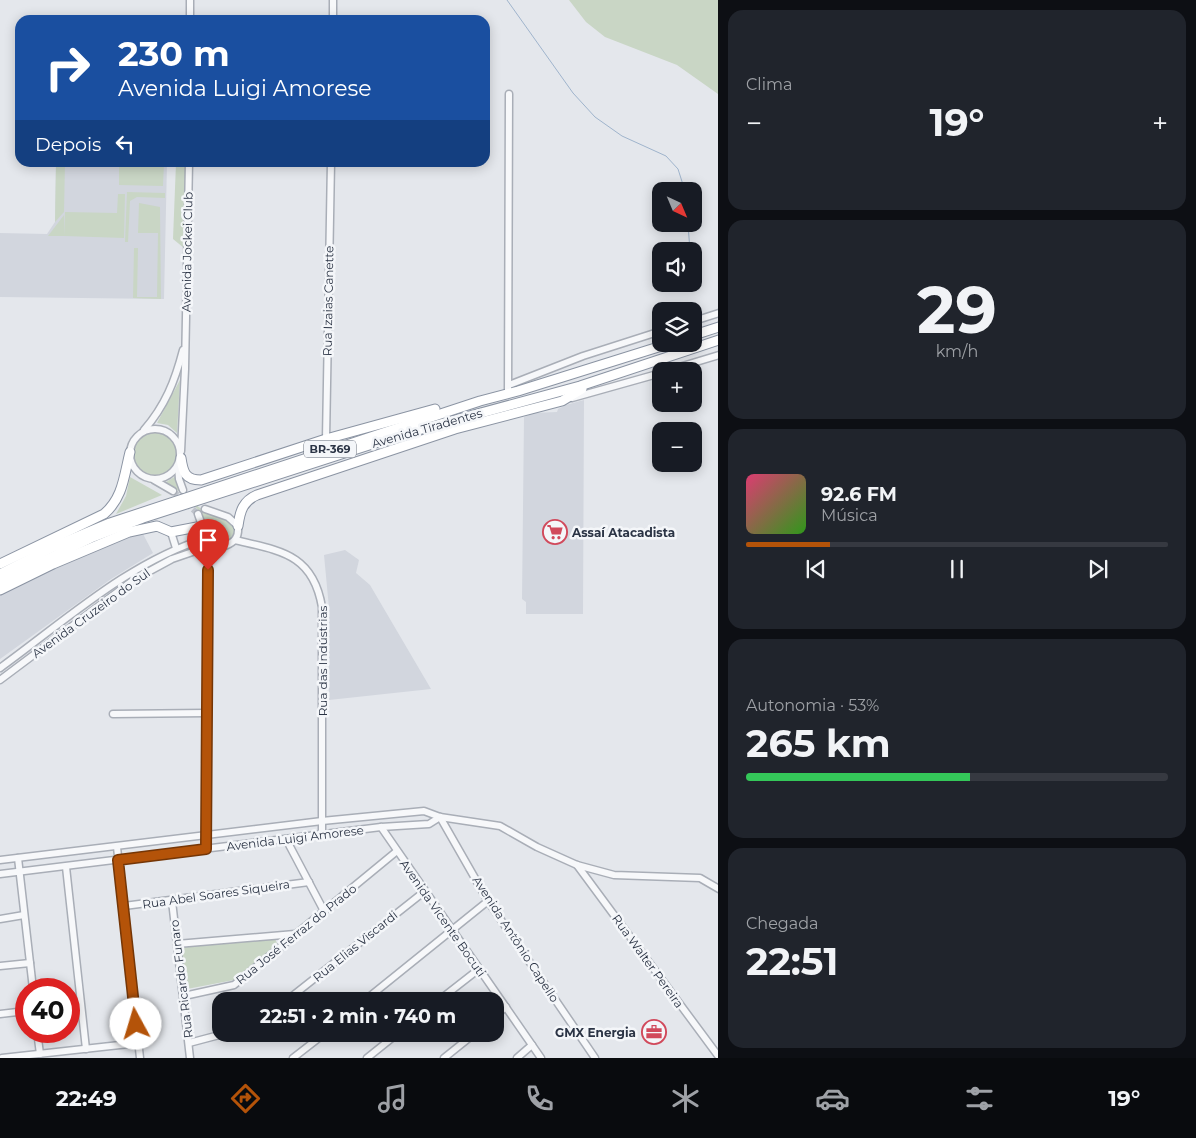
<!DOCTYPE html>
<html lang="pt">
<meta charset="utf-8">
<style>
:root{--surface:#171b24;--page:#20242c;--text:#f1f3f6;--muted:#9ea1a6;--line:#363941;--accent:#b45309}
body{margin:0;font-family:Montserrat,sans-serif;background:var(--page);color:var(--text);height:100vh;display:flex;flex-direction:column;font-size:19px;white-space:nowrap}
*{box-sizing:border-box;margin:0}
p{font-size:16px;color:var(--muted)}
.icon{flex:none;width:28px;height:28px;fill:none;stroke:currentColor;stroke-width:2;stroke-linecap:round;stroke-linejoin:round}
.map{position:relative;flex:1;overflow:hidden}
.panel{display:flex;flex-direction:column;gap:10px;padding:10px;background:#0d0f14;width:478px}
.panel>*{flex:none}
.top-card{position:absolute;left:15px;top:15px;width:475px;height:152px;border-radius:15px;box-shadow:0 2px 12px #0003;background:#1a4fa0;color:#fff;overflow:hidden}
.needle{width:32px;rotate:136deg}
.tools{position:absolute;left:652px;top:182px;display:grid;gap:10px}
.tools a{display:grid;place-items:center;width:50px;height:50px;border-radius:10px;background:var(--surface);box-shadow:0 2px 12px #0003;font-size:25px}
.speed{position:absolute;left:15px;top:978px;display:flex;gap:10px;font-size:25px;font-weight:700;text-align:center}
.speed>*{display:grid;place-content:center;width:65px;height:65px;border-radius:50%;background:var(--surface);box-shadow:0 2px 12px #0003;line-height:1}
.speed .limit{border:8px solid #d22;background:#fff;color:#111}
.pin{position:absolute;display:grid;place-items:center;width:42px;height:42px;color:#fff;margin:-51px -21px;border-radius:50% 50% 50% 0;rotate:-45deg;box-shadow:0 0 5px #0007}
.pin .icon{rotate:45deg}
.me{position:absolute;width:55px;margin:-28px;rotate:354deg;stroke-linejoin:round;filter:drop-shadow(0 0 4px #0008)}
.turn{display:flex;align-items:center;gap:18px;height:105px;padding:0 20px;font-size:22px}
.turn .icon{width:65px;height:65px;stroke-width:2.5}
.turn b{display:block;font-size:35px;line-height:42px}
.then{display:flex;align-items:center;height:48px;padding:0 20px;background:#0003;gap:10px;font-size:19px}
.big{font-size:38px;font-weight:700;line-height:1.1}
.panel .tile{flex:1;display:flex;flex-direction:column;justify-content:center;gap:8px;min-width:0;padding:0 18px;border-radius:15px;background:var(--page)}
.panel .dial{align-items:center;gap:0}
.dial b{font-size:65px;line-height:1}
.song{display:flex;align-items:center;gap:15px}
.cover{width:60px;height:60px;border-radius:8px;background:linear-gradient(135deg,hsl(340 70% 55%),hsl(110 70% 35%))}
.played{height:5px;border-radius:2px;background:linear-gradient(90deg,var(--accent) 20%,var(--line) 20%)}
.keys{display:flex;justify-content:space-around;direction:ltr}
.heat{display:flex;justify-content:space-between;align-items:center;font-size:28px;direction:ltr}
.charge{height:8px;border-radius:4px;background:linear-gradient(90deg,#34c759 53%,var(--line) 0)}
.trip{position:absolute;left:212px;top:992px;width:292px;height:50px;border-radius:15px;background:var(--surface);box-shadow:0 2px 12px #0003;font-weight:700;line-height:50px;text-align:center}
.tabs{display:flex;height:80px;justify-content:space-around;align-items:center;background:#090b0e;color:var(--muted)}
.tabs .icon{width:35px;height:35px}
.tabs .selected{color:var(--accent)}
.tabs b{font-size:22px;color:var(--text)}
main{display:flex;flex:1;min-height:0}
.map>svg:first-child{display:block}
</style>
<main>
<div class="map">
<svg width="719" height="1058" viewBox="0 0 719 1058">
<rect width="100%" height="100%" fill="#e4e7ec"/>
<g fill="#d2d6de">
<path d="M56,163h111l-3,136 -164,-2v-64l47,1 8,-12z"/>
<path d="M584,400l-1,214h-57v-12l-4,-3 2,-182 10,-4 23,-1 1,-3 8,-4z"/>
<path d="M142,532l11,21 -42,26 -111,80v-67z"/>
<path d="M345,550l14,10 -3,13 14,12 61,104 -102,11v-92l-5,-53z"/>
</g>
<g fill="#c9d6c5">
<path d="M569,0h149v94l-41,-29 -72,-28 -19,-15z"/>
<path d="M56,163h9l-1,49 -9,10z"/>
<path d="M87,163h77l-1,23 -44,-1v-22z"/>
<path d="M176,163h11l-3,85 -11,-9z"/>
<path d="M127,192l38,1v5l-28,-1 -7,4 -2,41h-3z"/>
<path d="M118,194h7l-1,44 -60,-2 1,-24 52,1z"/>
<path d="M139,203l21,4 1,92 -28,-1 1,-50h4l-1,49h20l1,-64h-20z"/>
<path d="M64,215v21h-16z"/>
<path d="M180,380l-3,53 -9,-8 -11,-2z"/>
<circle cx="156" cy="454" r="22"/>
<path d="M176,476c5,15 17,28 30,36 11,7 25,5 29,19l-6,10c-22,9 -20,-19 -30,-30 -9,-10 -21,-22 -33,-29z"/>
<path d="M130,477l32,18 -46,19 10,-18z"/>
<path d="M274,936l4,10 -44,34 -47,9 -5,-42z"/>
</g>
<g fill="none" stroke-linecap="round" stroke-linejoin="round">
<g stroke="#9fb4cc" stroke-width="1">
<path d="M507,0l66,93 22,24 27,19 44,20 12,13 7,22"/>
<path d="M688,224l2,27"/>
<path d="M694,278l2,12"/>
</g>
<path stroke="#bfc3cb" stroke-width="6" stroke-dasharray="6 3" stroke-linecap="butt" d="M173,491l25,23"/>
<defs>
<g id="minor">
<path d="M190,20v-20"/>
<path d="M333,20v-20"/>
<path d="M694,321l25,-8"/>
<path d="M666,371l53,-16"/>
<path d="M509,385l74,-29 78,-25"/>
<path d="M508,394l1,-300"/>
<path d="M572,398l89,-25"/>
<circle cx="155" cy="454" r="25"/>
<path d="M144,430c21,-24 31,-49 39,-80"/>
<path d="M326,439l5,-277"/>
<path d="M181,451l4,-82 4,-207"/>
<path d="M178,466l1,13 4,11"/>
<path d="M154,480l19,11"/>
<path d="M198,514c5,14 9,31 27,32 10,-4 14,-9 13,-20l-10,-9 -23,-8"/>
<path d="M171,532l5,16"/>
<path d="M235,540c46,11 78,14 87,67v228"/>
<path d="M0,668c65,-47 130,-107 207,-130"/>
<path d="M0,680l135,-101 37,-20 41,-14"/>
<path d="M113,714l94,-1"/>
<path d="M440,817l48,84 107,157"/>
<path d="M381,827l160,231"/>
<path d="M286,839l38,72"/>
<path d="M117,847l23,211"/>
<path d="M206,849l2,-297 7,-8"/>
<path d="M18,858l15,131"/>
<path d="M0,860l322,-39 102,-10 16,6 60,9 37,21 40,18 37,10 86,3 19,11"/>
<path d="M577,865l142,192"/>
<path d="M66,867l20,182"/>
<path d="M0,874l381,-47 48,-3 11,-7"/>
<path d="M172,901l18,157"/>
<path d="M124,906l185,-24"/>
<path d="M0,919l24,-4"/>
<path d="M177,944l118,-10"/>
<path d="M0,966l30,-3"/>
<path d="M184,996l50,-11 163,-134"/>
<path d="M286,1001l139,-110"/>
<path d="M364,1001l124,-100"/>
<path d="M438,1001l41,-32"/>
<path d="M0,1014l26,-3"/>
<path d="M496,1015l10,-8"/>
<path d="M37,1031l3,23"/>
<path d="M189,1043l34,-9"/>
<path d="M2,1058l136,-15"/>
<path d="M293,1058l31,-24"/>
<path d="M367,1058l30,-24"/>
<path d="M444,1058l30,-24"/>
<path d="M517,1058l15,-13"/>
</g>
<g id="highway">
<path d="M694,335l25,-8"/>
<path d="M181,458c2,14 4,22 20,22l125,-41 109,-30"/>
<path d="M238,526c2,-15 5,-25 19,-31l198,-66 107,-28 20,-12"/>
<path d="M0,564l104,-50c19,-16 20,-38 26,-62"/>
<path d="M0,574l53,-27 57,-24 370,-122 38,-10 150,-47"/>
<path d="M0,582l93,-45 50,-19 257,-83 180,-49 139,-46"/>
<path d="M0,590l53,-26 76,-32 28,-6 14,6 31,-6"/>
</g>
</defs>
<use href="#minor" stroke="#a9aeb7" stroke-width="9"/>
<use href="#highway" stroke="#8b94a3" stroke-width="11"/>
<use href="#minor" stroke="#f7f8fa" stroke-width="6"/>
<use href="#highway" stroke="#fff" stroke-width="9"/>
</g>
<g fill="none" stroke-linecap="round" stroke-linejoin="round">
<defs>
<path id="route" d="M136,1024l-18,-164 88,-11 2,-279"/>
</defs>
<use href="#route" stroke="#753606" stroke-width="12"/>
<use href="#route" stroke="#b45309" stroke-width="9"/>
</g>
<defs>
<symbol id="supermarket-ring" viewBox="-11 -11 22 22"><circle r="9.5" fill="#f4f6f9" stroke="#d1495b" stroke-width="1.5"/><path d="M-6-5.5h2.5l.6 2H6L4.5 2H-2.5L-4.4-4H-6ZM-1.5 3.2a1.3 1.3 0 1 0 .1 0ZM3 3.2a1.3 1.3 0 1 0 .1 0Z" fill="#d1495b"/></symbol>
<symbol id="office-ring" viewBox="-11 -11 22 22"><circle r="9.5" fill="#f4f6f9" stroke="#d1495b" stroke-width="1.5"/><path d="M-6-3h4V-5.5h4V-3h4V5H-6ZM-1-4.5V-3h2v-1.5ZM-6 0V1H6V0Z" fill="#d1495b"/></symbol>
</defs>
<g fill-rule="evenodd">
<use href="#supermarket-ring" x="541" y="518" width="28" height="28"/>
<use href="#office-ring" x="640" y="1018" width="28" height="28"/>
</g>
<g text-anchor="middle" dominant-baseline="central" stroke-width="5" stroke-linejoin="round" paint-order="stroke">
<rect fill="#f4f6f9" stroke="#676e7b" stroke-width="1" x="304" y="440.5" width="52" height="17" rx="4"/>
<g font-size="11" font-weight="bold" fill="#2b3445">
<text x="330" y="449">BR-369</text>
</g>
<g font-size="12" fill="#2b3445" stroke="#f4f6f9">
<text transform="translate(187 252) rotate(-89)">Avenida Jockei Club</text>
<text transform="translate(328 301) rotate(-89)">Rua Izaias Canette</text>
<text transform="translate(427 428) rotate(-16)">Avenida Tiradentes</text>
<text transform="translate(91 613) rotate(-36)">Avenida Cruzeiro do Sul</text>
<text transform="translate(322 661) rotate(-90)">Rua das Indústrias</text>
<text transform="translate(295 838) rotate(-7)">Avenida Luigi Amorese</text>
<text transform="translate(216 894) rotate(-8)">Rua Abel Soares Siqueira</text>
<text transform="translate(443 918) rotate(55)">Avenida Vicente Bocuti</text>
<text transform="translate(296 934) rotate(-39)">Rua José Ferraz do Prado</text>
<text transform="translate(516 939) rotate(57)">Avenida Antônio Capello</text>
<text transform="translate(355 946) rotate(-39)">Rua Elias Viscardi</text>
<text transform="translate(648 961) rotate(54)">Rua Walter Pereira</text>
<text transform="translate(181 979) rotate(-97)">Rua Ricardo Funaro</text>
</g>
<g font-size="12" font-weight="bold" fill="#2b3445" stroke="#f4f6f9" text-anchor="start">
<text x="572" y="532">Assaí Atacadista</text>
<text x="636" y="1032" text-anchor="end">GMX Energia</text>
</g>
</g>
</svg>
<div class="tools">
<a><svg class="needle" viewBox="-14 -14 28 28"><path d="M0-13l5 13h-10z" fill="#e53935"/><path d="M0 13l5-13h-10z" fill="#9ea1a6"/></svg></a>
<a><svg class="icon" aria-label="sound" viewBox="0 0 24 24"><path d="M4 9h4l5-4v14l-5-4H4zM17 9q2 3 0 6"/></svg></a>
<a><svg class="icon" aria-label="layers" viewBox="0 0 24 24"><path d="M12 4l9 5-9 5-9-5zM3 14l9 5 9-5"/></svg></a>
<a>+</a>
<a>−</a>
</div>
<div class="speed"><div class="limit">40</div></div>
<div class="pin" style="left:208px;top:570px;background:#d93025"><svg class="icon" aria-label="arrive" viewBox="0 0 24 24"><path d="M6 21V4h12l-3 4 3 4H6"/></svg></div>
<svg class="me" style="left:136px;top:1024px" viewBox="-20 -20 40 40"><circle r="19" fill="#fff"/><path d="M0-13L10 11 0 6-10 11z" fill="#b45309"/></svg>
<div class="trip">22:51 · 2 min · 740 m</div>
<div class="top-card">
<div class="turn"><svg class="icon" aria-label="right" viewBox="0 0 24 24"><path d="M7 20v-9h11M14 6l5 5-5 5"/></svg><div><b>230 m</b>Avenida Luigi Amorese</div></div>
<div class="then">Depois<svg class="icon" aria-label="left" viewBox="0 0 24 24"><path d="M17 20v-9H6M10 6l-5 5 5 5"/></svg></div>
</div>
</div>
<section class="panel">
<div class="tile"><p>Clima</p>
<div class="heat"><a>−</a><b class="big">19°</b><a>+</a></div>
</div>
<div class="tile dial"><b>29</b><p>km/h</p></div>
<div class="tile">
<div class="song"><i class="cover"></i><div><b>92.6 FM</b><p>Música</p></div></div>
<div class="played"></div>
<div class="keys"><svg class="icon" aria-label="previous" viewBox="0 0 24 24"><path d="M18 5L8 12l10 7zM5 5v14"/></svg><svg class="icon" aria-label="pause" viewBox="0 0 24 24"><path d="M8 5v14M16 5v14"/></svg><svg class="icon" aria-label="next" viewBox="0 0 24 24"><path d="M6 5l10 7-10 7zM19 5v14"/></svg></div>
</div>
<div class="tile"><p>Autonomia · 53%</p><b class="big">265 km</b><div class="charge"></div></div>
<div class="tile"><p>Chegada</p><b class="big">22:51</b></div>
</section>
</main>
<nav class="tabs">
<b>22:49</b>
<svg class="icon selected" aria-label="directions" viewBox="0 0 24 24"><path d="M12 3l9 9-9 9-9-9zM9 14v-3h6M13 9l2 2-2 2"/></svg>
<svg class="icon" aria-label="music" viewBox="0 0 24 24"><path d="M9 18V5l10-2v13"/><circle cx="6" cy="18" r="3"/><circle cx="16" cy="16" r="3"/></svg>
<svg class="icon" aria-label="phone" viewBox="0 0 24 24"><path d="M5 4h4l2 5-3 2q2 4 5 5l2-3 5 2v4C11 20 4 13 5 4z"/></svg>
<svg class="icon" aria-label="climate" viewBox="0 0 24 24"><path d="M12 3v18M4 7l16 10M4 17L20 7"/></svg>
<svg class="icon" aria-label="car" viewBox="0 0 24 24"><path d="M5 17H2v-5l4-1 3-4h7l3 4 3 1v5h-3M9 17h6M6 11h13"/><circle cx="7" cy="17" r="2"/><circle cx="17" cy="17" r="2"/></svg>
<svg class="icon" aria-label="filters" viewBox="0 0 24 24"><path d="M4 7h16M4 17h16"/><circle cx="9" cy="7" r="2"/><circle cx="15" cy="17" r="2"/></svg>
<b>19°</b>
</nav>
